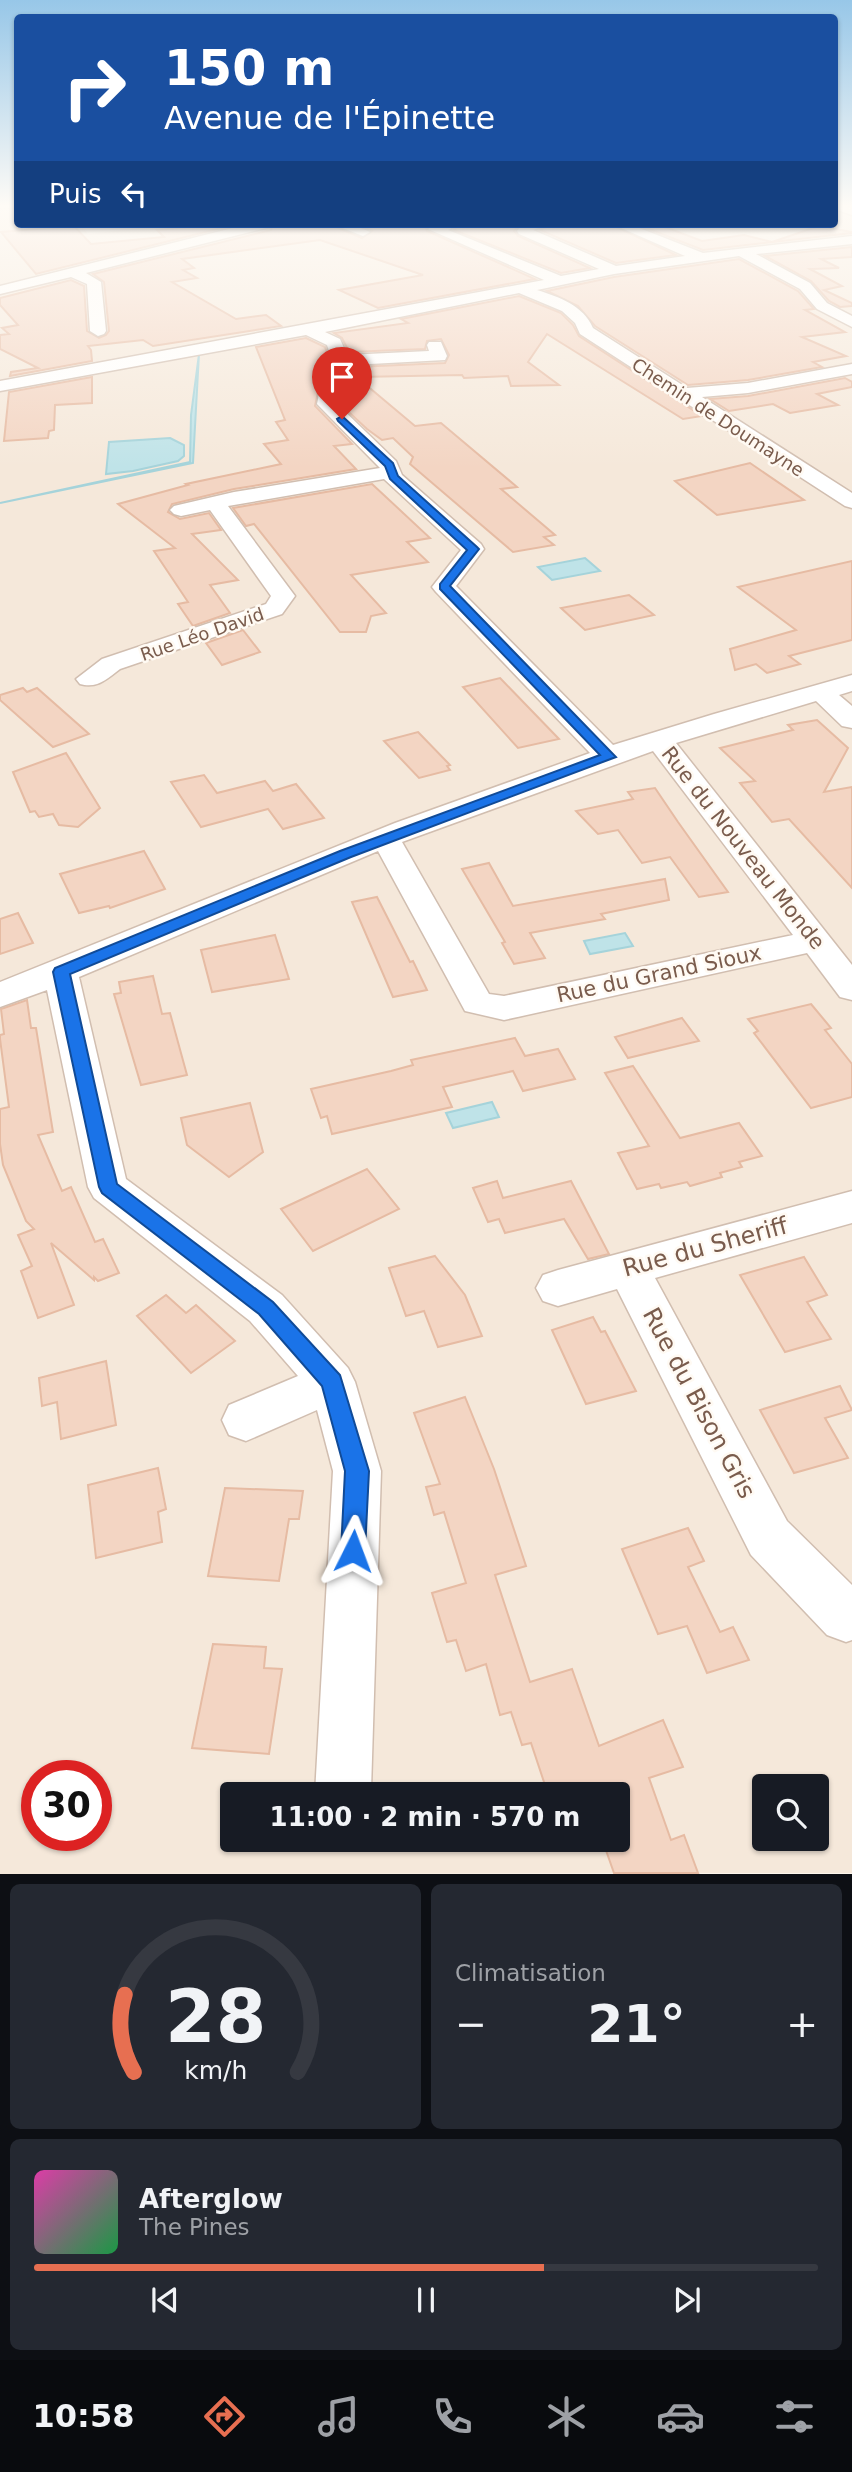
<!DOCTYPE html>
<html lang="fr">
<meta charset="utf-8">
<style>
:root{--surface:#171b24;--page:#242831;--text:#f1f3f6;--muted:#9ea1a6;--line:#363941;--accent:#e76f51}
body{margin:0;font-family:"DejaVu Sans",sans-serif;background:var(--page);color:var(--text);height:100vh;display:flex;flex-direction:column;font-size:26px;white-space:nowrap}
*{box-sizing:border-box;margin:0}
p{font-size:23px;color:var(--muted)}
.icon{flex:none;width:38px;height:38px;fill:none;stroke:currentColor;stroke-width:2;stroke-linecap:round;stroke-linejoin:round}
.map{position:relative;height:1874px;overflow:hidden}
.drawer{display:flex;flex-direction:column;gap:10px;padding:10px;background:#0d0f14;flex:1}
.drawer>*{flex:none}
.top-card{position:absolute;left:14px;top:14px;width:824px;height:214px;border-radius:7px;box-shadow:0 2px 5px #0004;background:#1a4fa0;color:#fff;overflow:hidden}
.fabs{position:absolute;left:752px;top:1774px;display:grid;gap:14px}
.fabs a{display:grid;place-items:center;width:77px;height:77px;border-radius:7px;background:var(--surface);box-shadow:0 2px 5px #0004;font-size:35px}
.speed{position:absolute;left:21px;top:1760px;display:flex;gap:14px;font-size:35px;font-weight:700;text-align:center}
.speed>*{display:grid;place-content:center;width:91px;height:91px;border-radius:50%;background:var(--surface);box-shadow:0 2px 5px #0004;line-height:1}
.speed .limit{border:10px solid #d22;background:#fff;color:#111}
.pin{position:absolute;display:grid;place-items:center;width:60px;height:60px;color:#fff;margin:-72px -30px;border-radius:50% 50% 50% 0;rotate:-45deg;box-shadow:0 0 7px #0007}
.pin .icon{rotate:45deg}
.me{position:absolute;width:77px;margin:-38px;rotate:3deg;stroke-linejoin:round;filter:drop-shadow(0 0 5px #0008)}
.turn{display:flex;align-items:center;gap:24px;height:147px;padding:0 35px;font-size:32px}
.turn .icon{width:91px;height:91px;stroke-width:2.5}
.turn b{display:block;font-size:49px;line-height:60px}
.then{display:flex;align-items:center;height:66px;padding:0 35px;background:#0003;gap:14px;font-size:26px}
.big{font-size:52px;font-weight:800;line-height:1.1}
.drawer .widget{flex:1;display:flex;flex-direction:column;justify-content:center;gap:10px;min-width:0;padding:0 24px;border-radius:10px;background:var(--page)}
.drawer .dial{align-items:center;gap:0}
.dial svg{height:182px;overflow:visible;fill:none;stroke:var(--line);stroke-width:7;stroke-linecap:round;text-anchor:middle}
.dial text{fill:var(--text);stroke:none}
.song{display:flex;align-items:center;gap:21px}
.cover{width:84px;height:84px;border-radius:10px;background:linear-gradient(135deg,hsl(320 70% 55%),hsl(140 70% 35%))}
.played{height:7px;border-radius:4px;background:linear-gradient(90deg,var(--accent) 65%,var(--line) 65%)}
.keys{display:flex;justify-content:space-around;direction:ltr}
.heat{display:flex;justify-content:space-between;align-items:center;font-size:38px;direction:ltr}
.drawer .tiles{flex:1;display:grid;gap:10px;grid-template-columns:1fr 1fr}
.widget:last-child{grid-column:span 2}
.trip{position:absolute;left:220px;top:1782px;width:410px;height:70px;border-radius:7px;background:var(--surface);box-shadow:0 2px 5px #0004;font-weight:800;line-height:70px;text-align:center}
.menu{display:flex;height:112px;justify-content:space-around;align-items:center;background:#090b0e;color:var(--muted)}
.menu .icon{width:49px;height:49px}
.menu .on{color:var(--accent)}
.menu b{font-size:32px;color:var(--text)}
.map>svg:first-child{display:block}
</style>
<div class="map">
<svg width="852" height="1874" viewBox="0 0 852 1874">
<rect width="100%" height="100%" fill="#fdf6ec"/>
<path fill="#f5e8da" fill-rule="evenodd" d="M0,206h17l1,18h62l8,10 85,-10h662v-18h17v1667l-852,1zM37,1776h59v60h-59zM765,1787h52v52h-52zM233,1794h385v45h-385z"/>
<g fill="#bfe3e8" stroke="#a5d3da" stroke-width="2">
<path d="M199,354l-6,109 -193,40 190,-41 1,-47z"/>
<path d="M170,438l14,7v11l-6,5 -45,10 -27,3 3,-32z"/>
<path d="M585,558l15,13 -48,9 -14,-13z"/>
<path d="M625,933l8,13 -43,8 -6,-13z"/>
<path d="M492,1102l7,15 -46,11 -7,-15z"/>
</g>
<g fill="#f3d5c3" stroke="#e6bba3" stroke-width="2">
<path d="M220,224h18l-202,50 -35,-42 73,-6 17,18 73,-7 -7,-7z"/>
<path d="M273,224h56l33,14 10,-7 -14,-7h75l-7,4 1,3 108,48 -157,29 -39,-18 84,-15 -103,-35 -138,19 12,9 -11,2 14,8 -25,4 64,37 30,-4 15,11 -128,20 -10,-6 -55,6 3,4 1,11 -82,15 1,-4 27,-4 -38,-19v-14l9,-1 -7,-6 16,-3 -18,-20v-7l71,-18 13,6 3,45 12,7 7,-3 3,-4 -5,-49 -11,-8 178,-44z"/>
<path d="M462,224h58l-6,7 4,5 72,32 -29,5 -107,-43z"/>
<path d="M551,224h59l66,31 -60,8 -76,-33z"/>
<path d="M636,224h21l45,17 42,-6 28,7 47,-16 33,6v1l-149,17z"/>
<path d="M852,247v10l-31,2 18,9 -29,1 32,17 -18,4 28,13v3l-12,1 -11,-6 -18,-20 -46,-25z"/>
<path d="M739,259l59,32 16,18 -9,1 40,22 -43,5 44,19 -33,6 9,5 -74,13 -60,5 -93,-59 -17,-20 -31,-15 67,-14z"/>
<path d="M519,296l42,17 12,12 6,11 123,80 -19,3 -136,-85 -19,28 31,23 -48,1 -3,-10 -44,2 -2,-3 -104,2 -3,-10 90,-4 4,-8 -8,-16 -14,2 -2,8 -76,3 -7,-14 -8,-5 74,-10 -7,-4z"/>
<path d="M306,338l19,9 13,37 -20,8 -3,14 37,38 -18,2 22,23 -122,20 -62,15 -4,8 12,7 29,-6 12,17 -29,4 46,46 -28,5 20,28 -37,13 -15,-22 10,-2 -34,-51 21,-3 -57,-44 70,-19 -2,-1 95,-20 -17,-20 24,-4 -12,-18 9,-2 -29,-73z"/>
<path d="M92,377v26l-37,2 -1,25 -5,1 -1,7 -44,3 5,-49z"/>
<path d="M845,378l7,4v5l-35,7 21,11 -48,8 -17,-9 -44,7 -19,-12 38,-3z"/>
<path d="M359,379l56,47 26,-3 76,64 -16,2 54,46 -11,2 10,8 -41,7 -103,-88 3,-7 -20,-19 -11,2 -15,-11 -28,-26 23,-13z"/>
<path d="M750,463l54,37 -87,15 -42,-34z"/>
<path d="M372,484l58,54 -23,4 21,20 -77,13 35,38 -15,3 -5,16h-26l-86,-108 -8,2 -13,-18z"/>
<path d="M852,561v79l-63,16 11,8 -33,9 -11,-9 -21,6 -5,-21 66,-19 -58,-43z"/>
<path d="M629,595l25,20 -69,15 -24,-22z"/>
<path d="M243,630l17,22 -38,13 -16,-22z"/>
<path d="M500,678l59,61 -41,9 -55,-61z"/>
<path d="M23,688l4,4 10,-4 52,46 -36,13 -53,-47v-5z"/>
<path d="M817,720l31,28 -24,44 28,-5v101l-63,-69 -17,3 -32,-39 15,-2 -35,-33 73,-18 -5,-5z"/>
<path d="M418,732l32,33 -3,1 3,4 -31,8 -35,-37z"/>
<path d="M66,753l34,55 -22,19 -19,-2 -6,-11 -14,3 -4,-6 -5,1 -17,-40z"/>
<path d="M204,775l13,18 48,-12 8,10 23,-7 28,34 -41,11 -15,-20 -67,18 -30,-45z"/>
<path d="M655,788l23,34 50,70 -29,5 -29,-40 -28,6 -24,-33 -20,4 -22,-23 57,-12 -5,-7z"/>
<path d="M144,851l21,38 -55,19 -1,-2 -30,7 -19,-39z"/>
<path d="M489,863l24,43 152,-27 4,21 -68,14 4,5 -75,14 15,25 -31,6 -12,-21 3,-1 -43,-73z"/>
<path d="M377,897l33,65 3,-1 14,29 -34,7 -41,-95z"/>
<path d="M18,913l15,30 -33,11v-35z"/>
<path d="M275,935l14,44 -77,13 -11,-42z"/>
<path d="M153,976l9,38 8,-1 17,62 -46,10 -27,-91 7,-1 -2,-11z"/>
<path d="M27,1000l4,28h5l17,104 -15,3 24,56 9,-4 24,55 8,-3 16,34 -21,8 -4,-4v3l-43,-37 23,62 -36,13 -17,-47 11,-5 -14,-31 16,-6 -8,-8 -23,-56 -3,-21v-35l9,-2 -9,-68v-4l4,-1 -3,-25z"/>
<path d="M811,1004l20,24 -6,2 27,34v33l-41,11 -57,-75 4,-2 -10,-12z"/>
<path d="M682,1018l17,23 -71,17 -13,-21z"/>
<path d="M515,1038l10,18 33,-7 17,30 -52,12 -10,-20 -70,16 9,20 -120,27 -5,-18 -6,2 -10,-29 80,-18 22,-6 -2,-5z"/>
<path d="M633,1066l47,72 59,-15 23,33 -23,6 3,5 -22,6 2,4 -32,9 -3,-4 -26,6 -2,-4 -22,5 -19,-36 31,-7 -44,-73z"/>
<path d="M250,1103l13,49 -34,25 -42,-32 -6,-27z"/>
<path d="M367,1169l32,40 -86,42 -32,-42z"/>
<path d="M497,1181l6,17 68,-17 38,73 -21,5 -24,-40 -59,14 -6,-14 -11,3 -15,-34z"/>
<path d="M435,1256l30,39 17,41 -44,11 -14,-36 -18,5 -17,-48z"/>
<path d="M804,1257l23,38 -20,7 24,37 -46,13 -45,-77z"/>
<path d="M166,1295l20,18 10,-8 39,36 -44,32 -54,-57z"/>
<path d="M593,1317l8,15 4,-1 31,60 -50,13 -34,-74z"/>
<path d="M106,1361l10,64 -55,14 -4,-37 -15,4 -3,-28z"/>
<path d="M840,1386l12,24 -27,8 23,40 -54,15 -34,-63z"/>
<path d="M465,1397l29,72 32,97 -31,9 35,107 42,-13 27,77 64,-26 20,47 -34,11 22,62 13,-5 14,38h-84l-12,-34h16v-45h-70l-17,-51 -9,2 -11,-33 -11,3 -14,-51 -20,7 -10,-31 -9,2 -15,-49 34,-10 -22,-71 -10,3 -8,-28 14,-3 -26,-71z"/>
<path d="M158,1468l8,41 -8,3 4,30 -66,16 -8,-73z"/>
<path d="M225,1488l78,3 -4,28h-10l-10,62 -71,-5z"/>
<path d="M688,1528l16,33 -16,6 32,65 13,-5 16,33 -42,13 -20,-47 -29,8 -36,-85z"/>
<path d="M213,1644l53,3 -2,21 18,1 -13,85 -77,-6z"/>
</g>
<g fill="none" stroke-linecap="round" stroke-linejoin="round">
<defs>
<g id="minor">
<path d="M835,206l17,1v8l-17,-6z"/>
<path d="M249,224h22l-1,3 -184,46 15,9 5,49 -2,3 -6,2 -8,-5 -3,-47 -16,-7 -71,17v-8z"/>
<path d="M332,224h19l19,8 -7,4z"/>
<path d="M439,224h21l-12,6 113,46 38,-7 -80,-35 -2,-3 6,-7h26l-16,6 83,36 69,-10 -73,-32h17l74,29 149,-17v8l-96,10 54,29 17,20 25,13v11l-35,-18 -17,-20 -61,-33 -125,18 -77,16c22,7 46,15 56,38l94,60 61,-5 104,-19v10l-104,19 -46,4 150,96v15l-7,-2 -265,-172 -5,-11 -13,-12 -43,-18 -194,39 15,7 7,16 82,-4 -2,-6 2,-3h12l6,14 -2,4 -94,5 9,24 -25,13 61,59 6,14 79,69 3,5 -28,37 157,159 101,-31 138,-39v16l-13,4 13,11v22l-10,-2 -26,-25 -140,42 176,222v35l-12,-3 -33,-44 -303,67 -39,-9 -87,-160 -299,126 47,202 156,116 66,73 7,14 26,89 -10,319 -2,4h-54l18,-323 -16,-61 -71,31 -17,-6 -7,-15 7,-15 69,-29 -48,-55 -156,-123 -6,-11 -41,-197 -47,17v-25l395,-159 195,-70 -154,-161 -4,-5 29,-37 -77,-71 -156,27 67,90 -13,18 -162,55c-13,10 -23,20 -40,15l-4,-5 26,-20 164,-55 5,-8 -61,-86 -29,6 -7,-2 -4,-4 4,-4 60,-14 146,-24 -63,-64 2,-10 22,-8 -14,-41 -21,-10 -306,56v-10l544,-101 -116,-51zM653,751l140,184 -289,61 -15,-2 -87,-152z"/>
<path d="M852,1191v32l-197,55 132,243 65,64v55l-6,2 -19,-7 -76,-80 -134,-266 -59,17 -15,-5 -7,-13 7,-13 15,-5z"/>
</g>
</defs>
<use href="#minor" stroke="#d1beb0" stroke-width="3"/>
<use href="#minor" fill="#fff" fill-rule="evenodd"/>
</g>
<linearGradient id="sky" x2="0" y2="1"><stop stop-color="#97c7e8"/><stop offset="0.44" stop-color="#fefbf6"/><stop offset="1" stop-color="#fefbf6" stop-opacity="0"/></linearGradient>
<rect width="852" height="468" fill="url(#sky)"/>
<path fill="#1a73e8" stroke="#114b97" stroke-width="2" d="M342,416l51,47 5,13 79,71 2,2 -29,37 166,171 -265,100 -281,117 47,210 156,118 67,73 29,96 -4,80 -3,8 -9,4 -8,-4 -4,-8 4,-80 -23,-85 -63,-72 -157,-121 -3,-6 -46,-215 2,-4 285,-117 260,-96 -160,-166v-5l27,-34 -77,-71 -5,-13 -47,-45 -1,-2z"/>
<g text-anchor="middle" dominant-baseline="central" stroke-width="5" stroke-linejoin="round" paint-order="stroke">
<g font-size="18" fill="#7a5c4d" stroke="#fffaf3">
<text transform="translate(718 417) rotate(33)">Chemin de Doumayne</text>
<text transform="translate(202 634) rotate(-19)">Rue Léo David</text>
</g>
<g font-size="21" fill="#7a5c4d" stroke="#fffaf3">
<text transform="translate(743 848) rotate(52)">Rue du Nouveau Monde</text>
<text transform="translate(659 974) rotate(-12)">Rue du Grand Sioux</text>
</g>
<g font-size="24" fill="#7a5c4d" stroke="#fffaf3">
<text transform="translate(705 1247) rotate(-15)">Rue du Sheriff</text>
<text transform="translate(699 1403) rotate(62)">Rue du Bison Gris</text>
</g>
</g>
</svg>
<div class="fabs">
<a><svg class="icon" aria-label="search" viewBox="0 0 24 24"><circle cx="10" cy="10" r="6"/><path d="M15 15l6 6"/></svg></a>
</div>
<div class="speed"><div class="limit">30</div></div>
<div class="pin" style="left:342px;top:419px;background:#d93025"><svg class="icon" aria-label="arrive" viewBox="0 0 24 24"><path d="M6 21V4h12l-3 4 3 4H6"/></svg></div>
<svg class="me" style="left:353px;top:1551px" viewBox="-20 -20 40 40"><path d="M0-17L14 15 0 8-14 15z" fill="#1a73e8" stroke="#fff" stroke-width="4"/></svg>
<div class="trip">11:00 · 2 min · 570 m</div>
<div class="top-card">
<div class="turn"><svg class="icon" aria-label="right" viewBox="0 0 24 24"><path d="M7 20v-9h11M14 6l5 5-5 5"/></svg><div><b>150 m</b>Avenue de l'Épinette</div></div>
<div class="then">Puis<svg class="icon" aria-label="left" viewBox="0 0 24 24"><path d="M17 20v-9H6M10 6l-5 5 5 5"/></svg></div>
</div>
</div>
<section class="drawer">
<div class="tiles">
<div class="widget dial"><svg viewBox="0 0 100 80">
<path d="M14 69A42 42 0 1 1 86 69"/>
<path d="M14 69A42 42 0 0 1 10 35" stroke="#e76f51"/>
<text x="50" y="56" font-size="32" font-weight="700">28</text>
<text x="50" y="72" font-size="11">km/h</text>
</svg></div>
<div class="widget"><p>Climatisation</p>
<div class="heat"><a>−</a><b class="big">21°</b><a>+</a></div>
</div>
<div class="widget">
<div class="song"><i class="cover"></i><div><b>Afterglow</b><p>The Pines</p></div></div>
<div class="played"></div>
<div class="keys"><svg class="icon" aria-label="previous" viewBox="0 0 24 24"><path d="M18 5L8 12l10 7zM5 5v14"/></svg><svg class="icon" aria-label="pause" viewBox="0 0 24 24"><path d="M8 5v14M16 5v14"/></svg><svg class="icon" aria-label="next" viewBox="0 0 24 24"><path d="M6 5l10 7-10 7zM19 5v14"/></svg></div>
</div>
</div>
</section>
<nav class="menu">
<b>10:58</b>
<svg class="icon on" aria-label="directions" viewBox="0 0 24 24"><path d="M12 3l9 9-9 9-9-9zM9 14v-3h6M13 9l2 2-2 2"/></svg>
<svg class="icon" aria-label="music" viewBox="0 0 24 24"><path d="M9 18V5l10-2v13"/><circle cx="6" cy="18" r="3"/><circle cx="16" cy="16" r="3"/></svg>
<svg class="icon" aria-label="phone" viewBox="0 0 24 24"><path d="M5 4h4l2 5-3 2q2 4 5 5l2-3 5 2v4C11 20 4 13 5 4z"/></svg>
<svg class="icon" aria-label="climate" viewBox="0 0 24 24"><path d="M12 3v18M4 7l16 10M4 17L20 7"/></svg>
<svg class="icon" aria-label="car" viewBox="0 0 24 24"><path d="M5 17H2v-5l4-1 3-4h7l3 4 3 1v5h-3M9 17h6M6 11h13"/><circle cx="7" cy="17" r="2"/><circle cx="17" cy="17" r="2"/></svg>
<svg class="icon" aria-label="filters" viewBox="0 0 24 24"><path d="M4 7h16M4 17h16"/><circle cx="9" cy="7" r="2"/><circle cx="15" cy="17" r="2"/></svg>
</nav>
